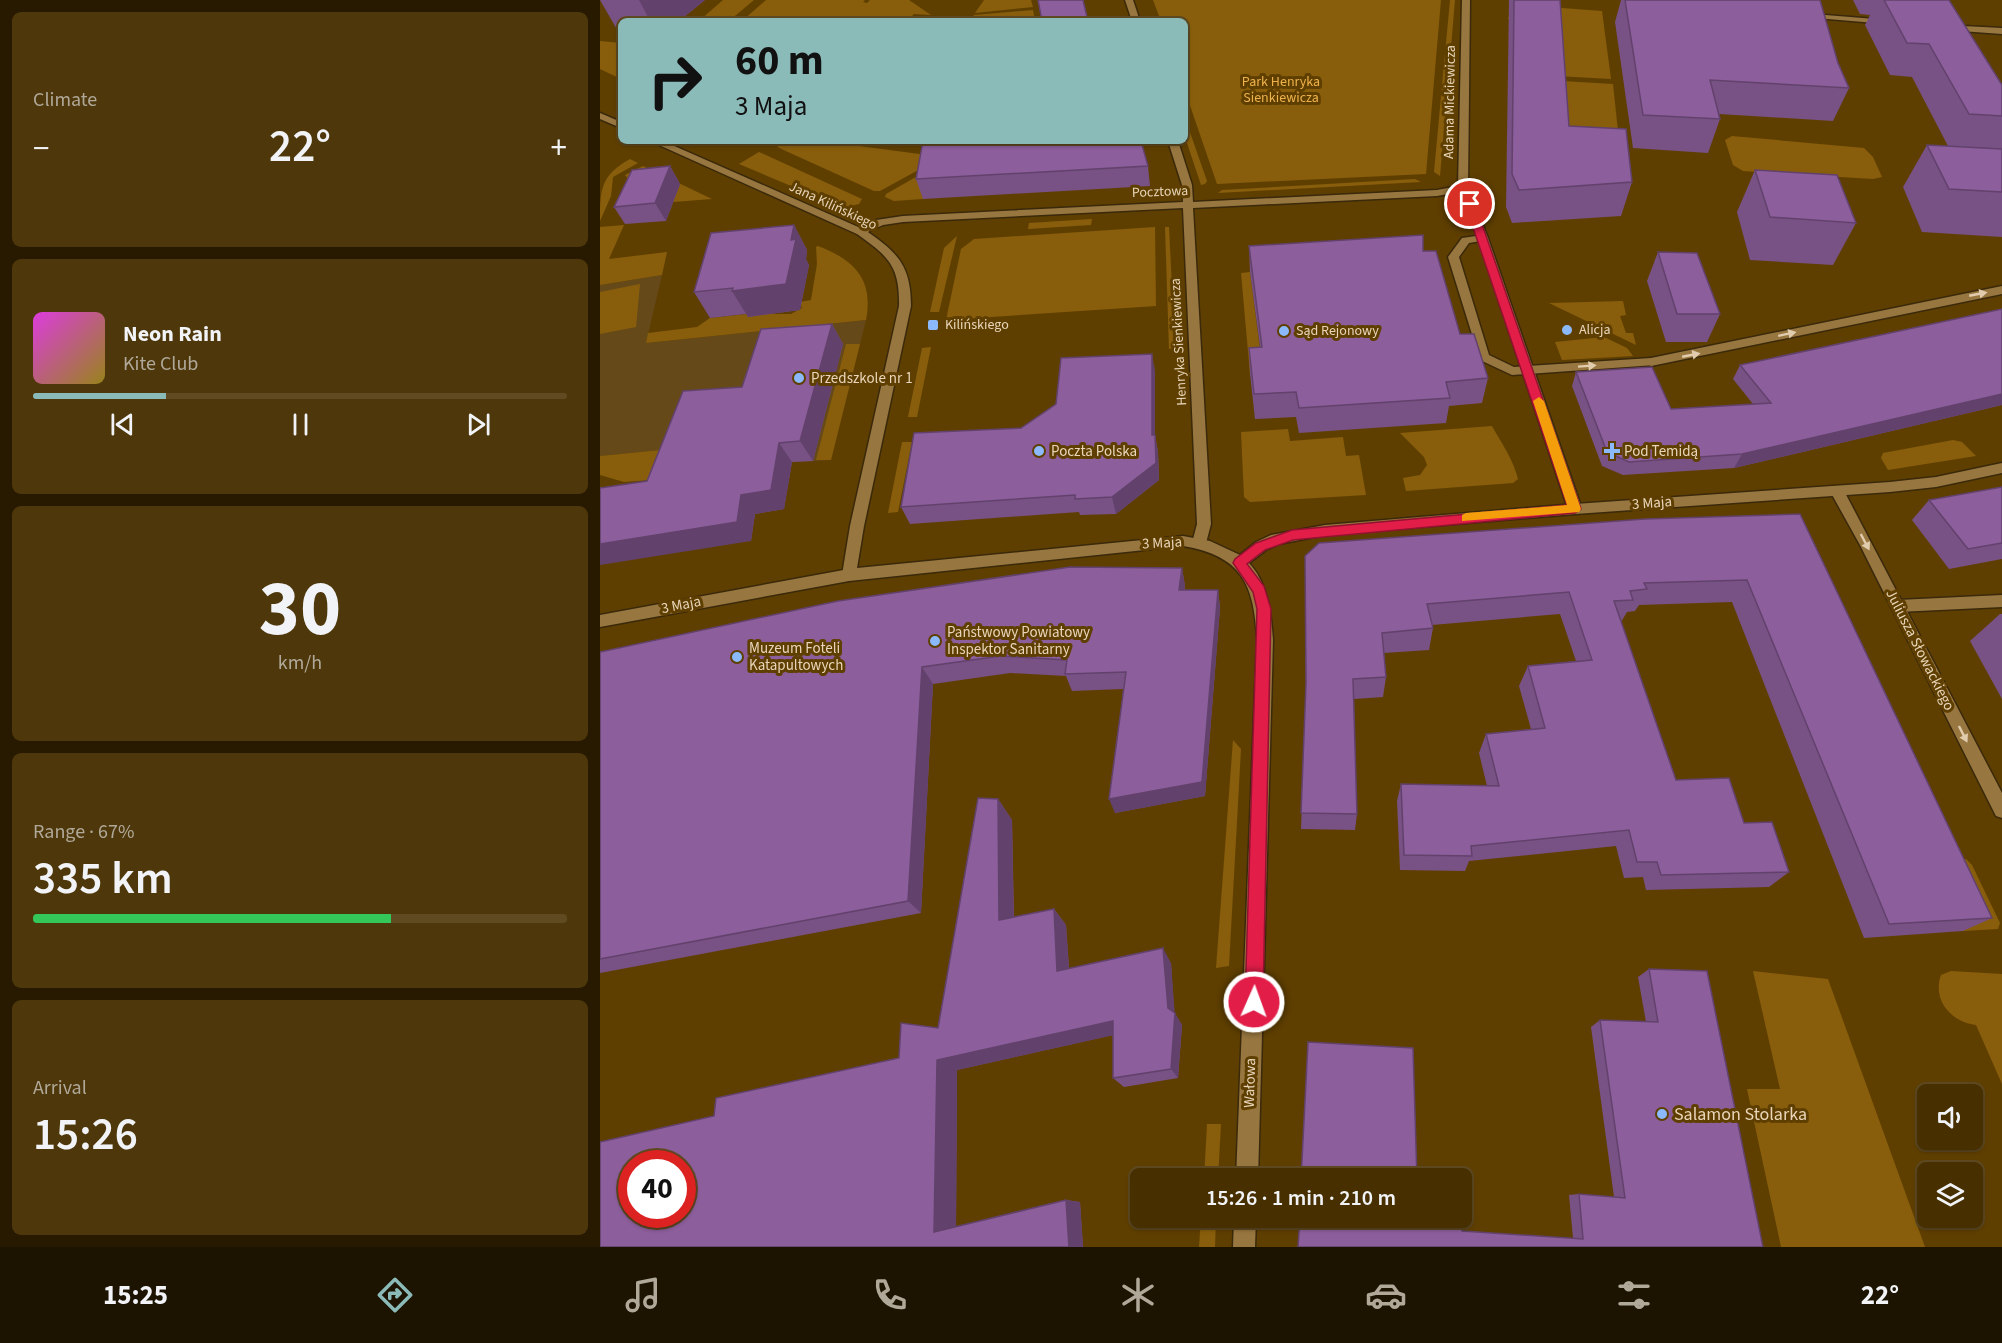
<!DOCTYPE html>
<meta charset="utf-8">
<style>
:root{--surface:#472f00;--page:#4e370a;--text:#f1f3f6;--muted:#b0a999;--line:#5f4a22;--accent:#8bbbb9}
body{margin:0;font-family:"Source Sans 3",sans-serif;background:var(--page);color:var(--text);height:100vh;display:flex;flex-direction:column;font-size:22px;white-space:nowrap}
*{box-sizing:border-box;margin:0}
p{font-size:20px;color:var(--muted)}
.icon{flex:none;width:33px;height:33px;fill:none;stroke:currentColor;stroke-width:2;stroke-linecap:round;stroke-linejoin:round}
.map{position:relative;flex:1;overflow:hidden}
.details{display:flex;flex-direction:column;gap:12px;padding:12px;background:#271a00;width:600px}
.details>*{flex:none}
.banner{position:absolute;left:18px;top:18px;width:570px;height:126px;border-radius:9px;box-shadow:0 2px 4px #0004,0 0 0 2px var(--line);background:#8bbbb9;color:#111;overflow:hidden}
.controls{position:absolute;left:1317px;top:1084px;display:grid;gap:12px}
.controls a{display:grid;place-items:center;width:66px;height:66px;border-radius:9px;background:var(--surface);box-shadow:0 2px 4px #0004,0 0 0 2px var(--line);font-size:30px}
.speed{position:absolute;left:18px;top:1150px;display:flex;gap:12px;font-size:30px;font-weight:700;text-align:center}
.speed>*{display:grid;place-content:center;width:78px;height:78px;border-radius:50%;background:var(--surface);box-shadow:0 2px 4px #0004,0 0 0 2px var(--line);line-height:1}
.speed .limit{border:9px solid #d22;background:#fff;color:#111}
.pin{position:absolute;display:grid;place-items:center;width:51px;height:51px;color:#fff;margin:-26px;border:3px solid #fff;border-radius:50%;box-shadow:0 2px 6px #0007}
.me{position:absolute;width:66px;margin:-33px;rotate:2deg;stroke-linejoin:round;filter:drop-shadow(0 0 4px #0008)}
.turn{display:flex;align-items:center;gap:21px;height:126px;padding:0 18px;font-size:27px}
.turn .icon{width:78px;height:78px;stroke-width:2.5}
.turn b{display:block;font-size:42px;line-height:51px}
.big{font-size:45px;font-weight:600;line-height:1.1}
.details .widget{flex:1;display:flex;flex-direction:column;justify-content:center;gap:9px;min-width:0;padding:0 21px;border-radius:9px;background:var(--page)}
.details .dial{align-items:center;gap:0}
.dial b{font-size:78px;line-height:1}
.song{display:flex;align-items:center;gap:18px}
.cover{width:72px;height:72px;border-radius:9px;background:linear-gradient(135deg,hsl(300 70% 55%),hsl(50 70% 35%))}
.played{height:6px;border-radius:3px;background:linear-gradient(90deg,var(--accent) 25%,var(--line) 25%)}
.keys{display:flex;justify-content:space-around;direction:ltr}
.heat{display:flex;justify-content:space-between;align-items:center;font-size:33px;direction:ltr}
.charge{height:9px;border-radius:4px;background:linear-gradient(90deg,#34c759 67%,var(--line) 0)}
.trip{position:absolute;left:530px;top:1168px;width:342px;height:60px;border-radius:9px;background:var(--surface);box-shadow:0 2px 4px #0004,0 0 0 2px var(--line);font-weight:600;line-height:60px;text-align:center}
.tab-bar{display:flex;height:96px;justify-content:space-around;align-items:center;background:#1c1300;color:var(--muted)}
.tab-bar .icon{width:42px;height:42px}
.tab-bar .current{color:var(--accent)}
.tab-bar b{font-size:27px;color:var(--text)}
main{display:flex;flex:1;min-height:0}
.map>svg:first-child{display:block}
</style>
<main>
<section class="details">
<div class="widget"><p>Climate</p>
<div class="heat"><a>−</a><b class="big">22°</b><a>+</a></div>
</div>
<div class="widget">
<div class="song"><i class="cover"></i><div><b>Neon Rain</b><p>Kite Club</p></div></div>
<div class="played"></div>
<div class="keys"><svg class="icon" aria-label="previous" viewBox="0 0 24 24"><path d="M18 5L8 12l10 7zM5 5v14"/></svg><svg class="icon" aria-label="pause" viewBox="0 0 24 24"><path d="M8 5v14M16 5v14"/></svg><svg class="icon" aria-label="next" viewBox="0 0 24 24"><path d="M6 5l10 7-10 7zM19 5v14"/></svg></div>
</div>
<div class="widget dial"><b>30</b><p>km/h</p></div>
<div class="widget"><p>Range · 67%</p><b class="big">335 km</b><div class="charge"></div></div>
<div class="widget"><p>Arrival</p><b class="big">15:26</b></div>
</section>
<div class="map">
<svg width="1402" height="1247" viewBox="0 0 1402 1247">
<rect width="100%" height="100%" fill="#5f3f00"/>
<path fill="#664918" d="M62,275l-16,68 220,-23 -35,140 -65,4 -83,-16 -83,8v-171z"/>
<g fill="#885e0c">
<path d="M123,0h31l-25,21h-30z"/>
<path d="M166,0h99l-2,2 4,1 3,-3h39l22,15 -17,-1 -7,7h-165z"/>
<path d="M384,0h47l2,7 -58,6z"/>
<path d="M553,0h288l-15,174 -209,10 -32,-93v-70h-24z"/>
<path d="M850,0h5l-15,176 -6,-4z"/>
<path d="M935,6l67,5 9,68 -54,-3 -5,-54 -43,-2 -1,-3z"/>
<path d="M433,10l2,11h-66l5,-6z"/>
<path d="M0,41l21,2v36l-21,-10z"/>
<path d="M962,81l51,3 7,66 -59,6z"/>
<path d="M585,118l22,63 -2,3 -4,1 -16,-48z"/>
<path d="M1132,136l132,12 9,9 9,20 -9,2 -130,-8 -10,-6 -8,-25z"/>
<path d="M186,141h35l121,16 -62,34h-6l-97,-44z"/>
<path d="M159,152l103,47 -3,5 -16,4 -104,-44z"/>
<path d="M358,153l-32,33 -3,13 -29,2 -9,-4 1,-3z"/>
<path d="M30,159l8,4 -25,14 -2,19 -11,25c0,-32 1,-46 30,-62z"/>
<path d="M43,166l69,33 -39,3 -33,-9 -15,-18z"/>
<path d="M815,179l6,3 -203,11 4,-3z"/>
<path d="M492,219l-1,6 -63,4 1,-6z"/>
<path d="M24,225l-15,34 58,-7 -5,23 -62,10v-58z"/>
<path d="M555,227l1,79 -210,14 15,-71 13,-10z"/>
<path d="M565,227h4l6,121 -6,1z"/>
<path d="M357,236l-18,76h-9l14,-64z"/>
<path d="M218,246c36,14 56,33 48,74l-220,23 2,-10 49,-6 13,-9 38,-4h43l11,-6 -2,-6 11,-2 6,-36 -1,-17z"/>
<path d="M650,272l13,101 -13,1 -9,-101z"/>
<path d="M40,284l-4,43 -36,7v-42z"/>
<path d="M1023,301l3,14 -6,1 6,17h7l3,12 -87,-42z"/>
<path d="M1004,337l23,11 6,8 -71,4 -7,-18z"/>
<path d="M246,344h14l-29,116h-15z"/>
<path d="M331,347l-14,70h-9l14,-69z"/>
<path d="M892,426c10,18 21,33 26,53l-5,4 -107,8 -3,-13 17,-3 7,-10 -3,-8 -24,-24z"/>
<path d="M688,429l2,12 53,-4 3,19 13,-1 7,40 -116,7 -6,-5 -3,-65z"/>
<path d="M1353,440l9,2 14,14 -88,14 -7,-12 2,-5z"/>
<path d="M302,442h10l-14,70 -10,1z"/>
<path d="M61,450l-10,30 -27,2 -24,-7v-19z"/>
<path d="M633,740l8,9 -12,217 -13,2z"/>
<path d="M1366,859l6,6 28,58 -2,6 -35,2 -31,-70z"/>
<path d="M1153,971l75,8 97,268h-144l-34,-158h33z"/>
<path d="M1351,971l51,3v110l-26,-59c-25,-3 -44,-25 -35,-50z"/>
<path d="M607,1124h14l-3,55h-14z"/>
<path d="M601,1218h15l-1,29h-16z"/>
</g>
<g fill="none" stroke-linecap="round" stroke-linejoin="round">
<defs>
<g id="service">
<path d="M883,235l4,1v4l-18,3 -10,14 30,98 25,12 137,-9 4,1v6l-143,10 -32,-15 -32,-103 14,-19z"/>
<path d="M1402,595v12l-104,5 -5,-2 -2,-4 2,-4 5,-2z"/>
</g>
<g id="minor">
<path d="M525,0h8l7,21h-8z"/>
<path d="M862,0h8l-2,188 20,50 94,271 -2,4h-10l-2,-4 -90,-271 -19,-46 -22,4 -244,12 18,316 -5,19 -7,5 -7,-5 5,-19 -14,-316 -280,14 -20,3 -22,10 -5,-3 20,-12 27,-4 280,-14 -1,-17 -14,-44h10l14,44 1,17 244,-12 21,-4z"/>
<path d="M1201,13l86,7 4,2 -4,2 -83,-7h-3z"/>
<path d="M1344,25l58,3v6l-55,-4 -3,-1z"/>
<path d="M1402,286v8l-351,72 -6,-4 6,-4z"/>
<path d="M1237,486l5,1 160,306v25l-6,-2 -136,-271 -30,-54z"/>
<path d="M249,569l7,6 -7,6 -249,46v-12z"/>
</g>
<g id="tertiary">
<path d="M0,113l21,9v6l-21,-9z"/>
<path d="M50,141h13l202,89c32,22 46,35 46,76l-47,220 -7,42 326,-32 27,5 30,14 16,-13 15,-7 54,-10 250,-21 315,-22 46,-5 66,-14v10l-66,14 -46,5 -315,22 -250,21 -46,9 -13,6 -17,13c19,20 22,51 24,77l-15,539h-22l21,-539c-3,-56 -15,-84 -74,-94l-334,35 -5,-2 -2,-4 8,-49 49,-220c1,-40 -11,-50 -42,-72z"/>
<path d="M634,1218h22l-1,29h-22z"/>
</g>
</defs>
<use href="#service" stroke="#3a290b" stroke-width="3"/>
<use href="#minor" stroke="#3a290b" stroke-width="3"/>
<use href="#tertiary" stroke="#3a290b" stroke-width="3"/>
<use href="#service" fill="#98763f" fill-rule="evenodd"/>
<use href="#minor" fill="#98763f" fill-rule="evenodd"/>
<use href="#tertiary" fill="#98763f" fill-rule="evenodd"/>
</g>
<g fill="#785185">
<path d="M0,0h105l-26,21h-58v13l-2,-1z"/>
<path d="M909,0h51l9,126 63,56 -11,34 -109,7 -6,-16z"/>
<path d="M1021,0h199l18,63 11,25 -16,33 -114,-7 1,5 -12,34 -75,-5 -18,-126z"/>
<path d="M1253,0h96l53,85v152l-80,-5 -19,-45 24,-42 21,1 -36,-69 -22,-2 -25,-50 5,-10 -10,-1z"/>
<path d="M70,166l10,18 -14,37 -41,3 -11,-17z"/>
<path d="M548,166l2,20 -227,13 -7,-20z"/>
<path d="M1155,170l101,53 -23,42 -83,-5 -13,-48z"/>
<path d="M194,225l13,25 -1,9 3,6 -9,45 -52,7 -2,-3 -36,4 -16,-26z"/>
<path d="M649,246l174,5 37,83 28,44 -6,25 -33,3 -3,17 -147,10 -3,-16 -41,2 -5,-45 -1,-26 11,-1 -10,-75z"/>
<path d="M1058,252l62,62 -13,28h-41l-19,-61z"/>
<path d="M1402,309v96l-268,63 -111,7 -21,-9 -30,-80 4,-14 95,37 82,-5 -20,-25 7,-14z"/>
<path d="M232,324l11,20 -30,117 -21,1 -8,47 -29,5 -4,27 -104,-60 95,-94z"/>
<path d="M555,371v64l3,17 1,28 -43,34 -36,1 -1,-3 -169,12 -9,-17 120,-79z"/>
<path d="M1402,487v72l-53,10 -37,-49 17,-20z"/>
<path d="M1200,514l192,404 -29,13 -99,7 -132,-336 -93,3 -4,6 -8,1 -6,10 55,158 68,43 45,49 -20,15 -123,3 -3,-13 -19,1 -8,-32 -147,15 -4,10 -65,-1 -3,-69 4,-17 86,2 -8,-33 7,-19 45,-5 -12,-43 9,-20 48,-5 -16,-47 -128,11 1,3 -4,22 -45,3 2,24 -3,20 -29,2 3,115 -2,16 -54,-1 5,-139 -1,-134z"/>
<path d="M582,568l3,18v4h33l2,18 -15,188 -90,17 8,-124 -51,2 -6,-15 -56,-3 -77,11 -12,229 -321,60v-321z"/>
<path d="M1400,614h2v85l-32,-58z"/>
<path d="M398,799l14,21 2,97 40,-8 12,16 3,43 102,-5 3,49 8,13 -4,53 -54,9 -11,-9v-43l-156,35 -1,157 110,-27 14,2 3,45h-483l114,-131 185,-58 39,-30z"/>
<path d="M1049,969l114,278h-465l275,-9 -4,-43 10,-1 35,3 -23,-170 9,-7 46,2 -8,-45z"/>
</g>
<g fill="#62426c">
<path d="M39,0h66l-26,21h-29z"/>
<path d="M70,166l10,18 -14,37 -11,-18z"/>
<path d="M194,225l13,25 -1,9 3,6 -9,45 -52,7 -16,-26 59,-51z"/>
<path d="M232,324l11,20 -30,117 -13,-20z"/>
<path d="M552,354l3,17v81l-3,-17z"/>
<path d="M1402,394v11l-268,63 8,-14z"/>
<path d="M555,435l3,17 1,28 -43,34 -4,-17z"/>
<path d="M179,443l13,19 -8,47 -29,5 -4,27 -151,24v-21l141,-49z"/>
<path d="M582,568l3,18 -3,22 -3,-18z"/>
<path d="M618,590l2,18 -15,188 -90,17 -6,-14z"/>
<path d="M322,667l11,17 -12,229 -13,-12z"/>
<path d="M398,799l14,21 2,116 -15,-16z"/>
<path d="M454,909l12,16 4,59 -13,-13z"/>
<path d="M563,948l8,15 4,53v-3l7,12 -4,53 -7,-9z"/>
<path d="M513,1021l10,12 -166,37 -1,162h-22l3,-172z"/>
<path d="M466,1200l14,2 3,45h-14z"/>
</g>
<g fill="#8c5e9b" stroke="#62426c" stroke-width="1.5" fill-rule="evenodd">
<path d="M438,0h45l5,21h-46z"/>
<path d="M914,0h46l9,126 57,3 6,53 -113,8 -7,-16z"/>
<path d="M1025,0h195l18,63 11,25 -139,-8 10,39 -77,-4z"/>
<path d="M1284,0h65l53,85v31l-33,-2 -40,-70 -22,-1z"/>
<path d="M323,141h218l7,25 -232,13z"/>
<path d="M1327,145l75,4v43l-53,-3z"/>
<path d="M70,166l-15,37 -41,4 18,-37z"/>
<path d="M1155,170l82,5 19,48 -86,-6z"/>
<path d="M194,225l-3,15 5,-1 -10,45 -54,7 1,-3 -39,4 17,-59z"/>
<path d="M823,235v16h13l24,83h14l14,44 -42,4 4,16 -151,10 -3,-16 -42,2 -5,-46 13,-1 -13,-101z"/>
<path d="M1058,252l39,1 23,61h-43z"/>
<path d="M1402,309v85l-260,60 -113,8 -22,-10 -31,-80 76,-5 19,42 100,-6 -31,-38z"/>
<path d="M232,324l-32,117 -21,2 -8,47 -30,5 -4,27 -137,22v-56l47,-7 36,-90 59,-4 19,-58z"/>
<path d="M552,354v81h3l1,28 -44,34 -37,2v-4l-174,12 13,-74 107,-5 35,-24 5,-46z"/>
<path d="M1402,487v56l-34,6 -39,-49z"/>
<path d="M1200,514l192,404 -103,6 -142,-344 -103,3 3,6 -17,2 3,9 -19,1 62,179 53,-2 15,45 28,-1 17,50 -128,3 -4,-13h-20l-8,-32 -158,16 1,10 -68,-1 -3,-71 98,2 -13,-52 59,-6 -17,-62 64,-6 -23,-68 -142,12 6,24 -51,5 4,44 -33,2 4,135 -56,-1 5,-130 -1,-127 14,-13 326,-24z"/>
<path d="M470,567l112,1 -3,22h39l-16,192 -93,17 17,-127 -61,2 2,-14 -66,-4 -79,11 -14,234 -308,58v-307l238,-51z"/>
<path d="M378,798l20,1 1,121 55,-11 3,62 106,-23 5,60 7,5 -4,56 -58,9v-57l-176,39 -3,172 132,-32 3,47h-469v-105l114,-26 2,-18 183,-40 2,-35 37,5zM32,1164h50v51h-50z"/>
<path d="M1049,969l58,2 56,276h-465l2,-29h161v-1l1,14 121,8 -4,-45 46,4 -25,-178 58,2z"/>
<path d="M708,1042l105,6 4,131h-116z"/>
</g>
<defs><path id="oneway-solid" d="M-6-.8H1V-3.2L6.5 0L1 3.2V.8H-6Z" transform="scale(1.5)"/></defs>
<g fill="#e1ccae">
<use href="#oneway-solid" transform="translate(1378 294) rotate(-11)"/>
<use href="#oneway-solid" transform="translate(1187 334) rotate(-12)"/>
<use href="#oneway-solid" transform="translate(1091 355) rotate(-11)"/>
<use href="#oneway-solid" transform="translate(987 366) rotate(-4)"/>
<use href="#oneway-solid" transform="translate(1265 542) rotate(62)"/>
<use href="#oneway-solid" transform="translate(1363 734) rotate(63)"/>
</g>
<path fill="#e11d48" stroke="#92132f" stroke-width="1.5" d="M870,202l5,2 106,305 -6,4 -282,27 -28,10 -18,14 17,22 7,23 -8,393 -3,6 -6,3 -6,-3 -3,-6 12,-393 -4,-17 -20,-29 2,-4 21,-16 36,-13 275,-25 -102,-301z"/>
<path fill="#f59e0b" d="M939,397l5,4 37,108 -2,3 -117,9v-6l4,-2 101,-8 -34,-104z"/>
<g fill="#8bb9fc" stroke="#5f3f00" stroke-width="2">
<rect x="327" y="319" width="12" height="12" rx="3"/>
<circle cx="967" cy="330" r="6"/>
<circle cx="684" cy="331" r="6"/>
<circle cx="199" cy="378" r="6"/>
<circle cx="439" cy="451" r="6"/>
<path d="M1009 442h6v6h6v6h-6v6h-6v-6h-6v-6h6z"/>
<circle cx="335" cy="641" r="6"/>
<circle cx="137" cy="657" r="6"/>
<circle cx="1062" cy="1114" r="6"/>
</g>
<g text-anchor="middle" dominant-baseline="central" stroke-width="6" stroke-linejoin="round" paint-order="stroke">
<g font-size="14" fill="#eeb24d" stroke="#5f3f00">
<text x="681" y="82">Park Henryka<tspan x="681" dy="16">Sienkiewicza</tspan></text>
</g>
<g font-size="14" fill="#e9d6ba" stroke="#5f3f00">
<text transform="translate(850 102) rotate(-89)">Adama Mickiewicza</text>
<text transform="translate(560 192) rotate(-2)">Pocztowa</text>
<text transform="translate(233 206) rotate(25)">Jana Kilińskiego</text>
<text transform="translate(579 342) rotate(-93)">Henryka Sienkiewicza</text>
</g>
<g font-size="14" fill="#e9d6ba" stroke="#5f3f00" text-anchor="start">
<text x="345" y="325">Kilińskiego</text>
<text x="979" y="330">Alicja</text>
<text x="696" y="331">Sąd Rejonowy</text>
</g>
<g font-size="15" fill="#e9d6ba" stroke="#5f3f00" text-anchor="start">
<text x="211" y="378">Przedszkole nr 1</text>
<text x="451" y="451">Poczta Polska</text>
<text x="1024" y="451">Pod Temidą</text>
<text x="347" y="632">Państwowy Powiatowy<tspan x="347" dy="17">Inspektor Sanitarny</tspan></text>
<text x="149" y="648">Muzeum Foteli<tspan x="149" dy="17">Katapultowych</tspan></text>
</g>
<g font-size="15" fill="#e9d6ba" stroke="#5f3f00">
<text transform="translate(1052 503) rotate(-4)">3 Maja</text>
<text transform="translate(562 543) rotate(-3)">3 Maja</text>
<text transform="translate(81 605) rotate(-11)">3 Maja</text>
<text transform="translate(1320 650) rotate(63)">Juliusza Słowackiego</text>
<text transform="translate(650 1083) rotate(-88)">Wałowa</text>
</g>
<g font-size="18" fill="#e9d6ba" stroke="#5f3f00" text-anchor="start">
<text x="1074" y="1114">Salamon Stolarka</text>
</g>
</g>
</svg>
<div class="controls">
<a><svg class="icon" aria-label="sound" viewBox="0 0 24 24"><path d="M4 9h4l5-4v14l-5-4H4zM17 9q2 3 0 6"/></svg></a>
<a><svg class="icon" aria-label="layers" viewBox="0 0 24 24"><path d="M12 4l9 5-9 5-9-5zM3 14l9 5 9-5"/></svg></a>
</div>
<div class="speed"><div class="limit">40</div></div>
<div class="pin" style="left:870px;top:204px;background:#d93025"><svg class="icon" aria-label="arrive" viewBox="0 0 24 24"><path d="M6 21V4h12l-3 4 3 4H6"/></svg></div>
<svg class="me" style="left:654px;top:1002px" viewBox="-20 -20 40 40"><circle r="17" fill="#e11d48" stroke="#fff" stroke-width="3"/><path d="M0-11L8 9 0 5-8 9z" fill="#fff"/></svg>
<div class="trip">15:26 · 1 min · 210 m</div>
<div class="banner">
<div class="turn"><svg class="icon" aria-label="right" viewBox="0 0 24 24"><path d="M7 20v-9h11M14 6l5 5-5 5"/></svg><div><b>60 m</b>3 Maja</div></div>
</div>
</div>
</main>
<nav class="tab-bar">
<b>15:25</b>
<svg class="icon current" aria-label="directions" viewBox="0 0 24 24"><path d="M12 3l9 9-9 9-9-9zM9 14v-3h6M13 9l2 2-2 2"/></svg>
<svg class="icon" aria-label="music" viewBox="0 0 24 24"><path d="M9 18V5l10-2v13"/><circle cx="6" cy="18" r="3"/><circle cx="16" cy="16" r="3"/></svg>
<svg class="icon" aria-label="phone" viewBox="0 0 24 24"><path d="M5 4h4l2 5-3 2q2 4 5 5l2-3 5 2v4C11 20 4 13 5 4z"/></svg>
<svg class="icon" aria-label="climate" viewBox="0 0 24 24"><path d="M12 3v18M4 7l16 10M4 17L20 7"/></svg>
<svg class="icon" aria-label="car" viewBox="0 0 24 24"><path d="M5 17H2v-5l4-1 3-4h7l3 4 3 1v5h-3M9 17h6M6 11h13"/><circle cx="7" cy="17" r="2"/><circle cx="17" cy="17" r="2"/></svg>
<svg class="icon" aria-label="filters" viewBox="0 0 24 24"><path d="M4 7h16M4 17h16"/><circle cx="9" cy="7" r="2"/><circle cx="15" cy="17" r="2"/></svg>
<b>22°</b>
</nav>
